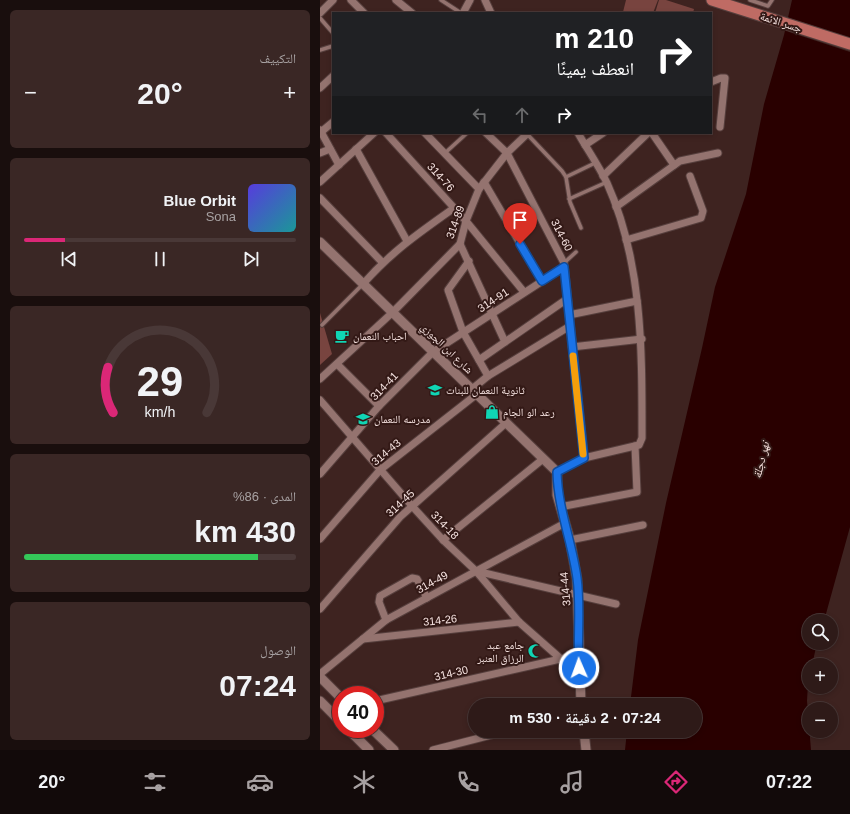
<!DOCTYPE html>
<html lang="ar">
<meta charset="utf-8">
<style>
:root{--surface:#2e1a18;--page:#3a2725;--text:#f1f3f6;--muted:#a7a1a2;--line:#493837;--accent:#db2777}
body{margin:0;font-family:Helvetica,"Noto Naskh Arabic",sans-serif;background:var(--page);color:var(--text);direction:rtl;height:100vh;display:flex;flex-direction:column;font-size:15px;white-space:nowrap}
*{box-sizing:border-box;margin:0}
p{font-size:13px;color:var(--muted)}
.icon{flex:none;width:22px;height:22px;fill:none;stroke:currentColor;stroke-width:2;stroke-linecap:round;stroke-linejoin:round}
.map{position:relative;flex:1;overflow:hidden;direction:ltr}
.side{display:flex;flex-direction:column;gap:10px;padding:10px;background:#190e0d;width:320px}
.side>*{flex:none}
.top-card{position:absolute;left:12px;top:12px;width:380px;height:122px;border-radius:0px;box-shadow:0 2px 6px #0003,0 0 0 1px var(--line);direction:rtl;background:#202124;color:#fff;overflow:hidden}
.fabs{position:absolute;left:482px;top:614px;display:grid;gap:8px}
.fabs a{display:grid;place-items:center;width:36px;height:36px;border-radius:50%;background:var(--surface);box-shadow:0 2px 6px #0003,0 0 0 1px var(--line);font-size:20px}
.speed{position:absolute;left:12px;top:686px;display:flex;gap:8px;font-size:20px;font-weight:700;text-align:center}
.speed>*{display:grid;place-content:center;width:52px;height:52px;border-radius:50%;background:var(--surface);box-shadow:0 2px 6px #0003,0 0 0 1px var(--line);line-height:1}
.speed .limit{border:6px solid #d22;background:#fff;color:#111}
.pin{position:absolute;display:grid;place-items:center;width:34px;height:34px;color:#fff;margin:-41px -17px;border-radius:50% 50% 50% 0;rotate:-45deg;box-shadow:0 0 4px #0007}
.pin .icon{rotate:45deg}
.me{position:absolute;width:44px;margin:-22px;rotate:358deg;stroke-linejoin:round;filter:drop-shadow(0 0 3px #0008)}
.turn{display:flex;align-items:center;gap:14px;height:84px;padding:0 12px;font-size:18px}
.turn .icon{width:52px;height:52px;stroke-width:2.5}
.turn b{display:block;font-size:28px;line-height:34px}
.lanes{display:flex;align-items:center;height:38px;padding:0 12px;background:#0003;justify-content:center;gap:20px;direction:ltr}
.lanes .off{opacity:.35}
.big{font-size:30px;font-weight:600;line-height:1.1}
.side .widget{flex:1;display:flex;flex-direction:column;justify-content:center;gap:6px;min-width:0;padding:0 14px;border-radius:6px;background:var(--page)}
.side .dial{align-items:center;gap:0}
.dial svg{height:104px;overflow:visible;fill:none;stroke:var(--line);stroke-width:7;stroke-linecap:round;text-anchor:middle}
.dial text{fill:var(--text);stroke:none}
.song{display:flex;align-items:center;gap:12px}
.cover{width:48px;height:48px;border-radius:6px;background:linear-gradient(135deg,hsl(250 70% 55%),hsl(180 70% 35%))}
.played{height:4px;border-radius:2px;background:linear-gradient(90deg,var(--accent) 15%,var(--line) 15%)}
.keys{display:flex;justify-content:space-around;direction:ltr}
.heat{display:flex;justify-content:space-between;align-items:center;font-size:22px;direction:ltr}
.charge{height:6px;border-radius:3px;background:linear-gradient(90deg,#34c759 86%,var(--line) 0)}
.trip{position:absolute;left:148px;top:698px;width:234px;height:40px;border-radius:20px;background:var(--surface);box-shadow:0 2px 6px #0003,0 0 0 1px var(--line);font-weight:600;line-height:40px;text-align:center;direction:rtl}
.dock{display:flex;height:64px;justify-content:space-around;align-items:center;background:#120a0a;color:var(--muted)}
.dock .icon{width:28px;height:28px}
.dock .active{color:var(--accent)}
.dock b{font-size:18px;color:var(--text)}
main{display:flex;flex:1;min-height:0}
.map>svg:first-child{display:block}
</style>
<main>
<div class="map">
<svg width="530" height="750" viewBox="0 0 530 750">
<rect width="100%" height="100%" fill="#3e2320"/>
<g fill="#78443f">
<path d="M306,0h32l-5,13h-27l-3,-1z"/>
<path d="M339,0h7l28,9 -1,4h-38z"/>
<path d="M0,313l12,41 -12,11z"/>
</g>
<path fill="#290000" d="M472,0h58v527l-26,94h-15v22h8l-5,22h-3l-2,36 4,49h-186l2,-19h68v-26h-65l8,-65 28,-137 36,-155 13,-61 31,-93 18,-90 20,-69z"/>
<path fill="#3e2320" d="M466,17l64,21v14l-67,-22z"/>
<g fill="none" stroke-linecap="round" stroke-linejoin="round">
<defs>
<g id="service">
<path d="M121,0l20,13"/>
<path d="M430,0l18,6 4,-6"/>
<path d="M0,18l13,15"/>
<path d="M0,50l13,-4"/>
<path d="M207,134l35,37 4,6 4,25 11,26"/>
<path d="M125,153l22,-20"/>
<path d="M246,177l29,-14"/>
<path d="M249,199l38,-17"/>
<path d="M244,263l12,-11"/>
<path d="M2,325l40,-40"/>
</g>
<g id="minor">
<path d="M31,0l13,13"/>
<path d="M76,0l16,13"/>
<path d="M165,0l6,13"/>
<path d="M0,13l13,-13"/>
<path d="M143,13l7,-13"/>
<path d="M391,82l10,-4h4l-5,49"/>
<path d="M0,88l13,-12"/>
<path d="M0,130l19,35"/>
<path d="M1,132l12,-10"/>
<path d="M66,133l80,88 58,71"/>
<path d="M105,133l54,56"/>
<path d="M166,133l21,20 57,110 20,195"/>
<path d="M332,133l22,32"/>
<path d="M265,145l18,-12"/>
<path d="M36,149l51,92"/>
<path d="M0,153l10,-4"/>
<path d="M283,176l45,-43"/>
<path d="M0,182l54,-49"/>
<path d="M164,182l58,99"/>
<path d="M0,198l62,64"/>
<path d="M296,207l64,-46 38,-8"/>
<path d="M306,240l75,-22 2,-7 -13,-35"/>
<path d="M140,244l45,98"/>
<path d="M149,261l-21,29 15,42 25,44"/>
<path d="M43,284c28,-32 57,-52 91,-76"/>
<path d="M249,315l68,-14"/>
<path d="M252,347l70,-8"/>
<path d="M159,360l88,-61"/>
<path d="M17,364l42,42"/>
<path d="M0,379l73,-67 67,-68 6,-23 13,-32 28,-36 21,-20"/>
<path d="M152,389l16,-13 82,-50"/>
<path d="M0,400l92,106 31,34 33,31 43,51 42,37"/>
<path d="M237,472l27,-14 55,-13 3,-7c0,-86 1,-175 -35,-255 -8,-17 -20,-34 -29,-50"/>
<path d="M0,474l59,-68 54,-54 131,-85"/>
<path d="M240,507l77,-15 -2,-46"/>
<path d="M0,539l60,-69 97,-76"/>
<path d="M123,540l100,-81"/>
<path d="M250,540l73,-15"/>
<path d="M156,571l140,33"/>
<path d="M0,609l80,-92 106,-94"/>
<path d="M66,620l-7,-18 1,-6 32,-18 5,1 10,19"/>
<path d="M43,639l156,-17"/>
<path d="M0,674l66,-54 179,-97"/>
<path d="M55,701l203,-46"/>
<path d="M113,750l74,-19"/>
</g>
<g id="tertiary">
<path d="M0,242l237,230v23l13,45 7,39 4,126"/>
<path d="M0,677l21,21"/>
<path d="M0,701l21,21"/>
<path d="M28,729l21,21"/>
<path d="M52,729l22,21"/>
<path d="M264,731l2,19"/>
</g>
<path id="primary" d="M392,0l138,44"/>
</defs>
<use href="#service" stroke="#563f3d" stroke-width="5.5"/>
<use href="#minor" stroke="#563f3d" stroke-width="9"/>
<use href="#tertiary" stroke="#563f3d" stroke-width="11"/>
<use href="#primary" stroke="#563f3d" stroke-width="13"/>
<use href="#service" stroke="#94736f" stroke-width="3.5"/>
<use href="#minor" stroke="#94736f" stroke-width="7"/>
<use href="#tertiary" stroke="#94736f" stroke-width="9"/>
<use href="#primary" stroke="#bf6b64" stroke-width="11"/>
</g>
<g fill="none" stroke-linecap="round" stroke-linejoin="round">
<defs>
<path id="route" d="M200,244l22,37 22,-14 20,191 -27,14c1,37 15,70 20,106 4,29 0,60 2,90"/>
</defs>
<use href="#route" stroke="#114b97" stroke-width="10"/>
<use href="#route" stroke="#1a73e8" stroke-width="7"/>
<path stroke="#f59e0b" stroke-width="7" d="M253,356l10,98"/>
</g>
<defs>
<symbol id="cafe-bare" viewBox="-9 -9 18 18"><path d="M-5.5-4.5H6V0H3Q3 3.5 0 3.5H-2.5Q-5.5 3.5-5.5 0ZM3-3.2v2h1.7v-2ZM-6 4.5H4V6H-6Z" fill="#10d5b4" stroke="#331916" stroke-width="2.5" paint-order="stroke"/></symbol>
<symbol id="school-bare" viewBox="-9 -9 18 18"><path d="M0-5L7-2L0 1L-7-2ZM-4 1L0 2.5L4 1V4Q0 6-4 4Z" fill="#10d5b4" stroke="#331916" stroke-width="2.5" paint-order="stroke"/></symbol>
<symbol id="shop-bare" viewBox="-9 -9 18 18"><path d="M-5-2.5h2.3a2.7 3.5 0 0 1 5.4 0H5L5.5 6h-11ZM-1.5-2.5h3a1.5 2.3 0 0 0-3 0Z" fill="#10d5b4" stroke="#331916" stroke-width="2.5" paint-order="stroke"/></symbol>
<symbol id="mosque-bare" viewBox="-9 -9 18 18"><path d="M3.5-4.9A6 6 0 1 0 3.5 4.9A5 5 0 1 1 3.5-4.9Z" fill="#10d5b4" stroke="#331916" stroke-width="2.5" paint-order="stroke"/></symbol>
</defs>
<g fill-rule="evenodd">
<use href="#cafe-bare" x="12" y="326" width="20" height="20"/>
<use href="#school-bare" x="105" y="380" width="20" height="20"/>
<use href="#shop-bare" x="162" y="402" width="20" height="20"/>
<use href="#school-bare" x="33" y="409" width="20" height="20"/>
<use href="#mosque-bare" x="205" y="641" width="20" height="20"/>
</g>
<g text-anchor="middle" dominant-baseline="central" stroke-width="4" stroke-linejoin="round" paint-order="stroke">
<g font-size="11" fill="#f6e3e1" stroke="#331916">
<text transform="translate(461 22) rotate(18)">جسر الائمة</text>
<text transform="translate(121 177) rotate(48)">314-76</text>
<text transform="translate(135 222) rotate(-70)">314-89</text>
<text transform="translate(242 235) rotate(63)">314-60</text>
<text transform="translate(173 300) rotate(-33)">314-91</text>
<text transform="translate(127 348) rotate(44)">شارع ابن الجوزي</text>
<text transform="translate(64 386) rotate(-46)">314-41</text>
<text transform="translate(66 452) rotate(-40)">314-43</text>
<text transform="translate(80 503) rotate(-43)">314-45</text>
<text transform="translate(125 525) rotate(46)">314-18</text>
<text transform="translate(112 582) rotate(-29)">314-49</text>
<text transform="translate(245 589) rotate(-95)">314-44</text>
<text transform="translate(120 620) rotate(-6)">314-26</text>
<text transform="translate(131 673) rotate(-13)">314-30</text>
</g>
<g font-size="11" fill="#f6e3e1" stroke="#331916" text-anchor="start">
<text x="33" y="336">احباب النعمان</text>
<text x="126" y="390">ثانوية النعمان للبنات</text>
<text x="183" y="412">رعد الو الجام</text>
<text x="54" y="419">مدرسه النعمان</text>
<text x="204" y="645" text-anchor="end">جامع عبد<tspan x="204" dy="13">الرزاق العنبر</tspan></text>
</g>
<g font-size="12" font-style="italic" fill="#f4ddda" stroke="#331916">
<text transform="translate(441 460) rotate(-76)">نهر دجلة</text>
</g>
</g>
</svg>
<div class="fabs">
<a><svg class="icon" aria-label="search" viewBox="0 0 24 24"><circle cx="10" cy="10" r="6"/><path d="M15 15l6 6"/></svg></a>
<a>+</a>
<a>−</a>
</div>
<div class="speed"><div class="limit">40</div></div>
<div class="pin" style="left:200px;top:244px;background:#d93025"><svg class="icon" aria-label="arrive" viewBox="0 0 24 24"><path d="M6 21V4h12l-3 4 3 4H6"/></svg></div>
<svg class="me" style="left:259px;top:668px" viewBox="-20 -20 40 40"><circle r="17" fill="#1a73e8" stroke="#fff" stroke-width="3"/><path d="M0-11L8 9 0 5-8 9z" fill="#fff"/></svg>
<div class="trip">07:24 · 2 دقيقة · 530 m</div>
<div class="top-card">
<div class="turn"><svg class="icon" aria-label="right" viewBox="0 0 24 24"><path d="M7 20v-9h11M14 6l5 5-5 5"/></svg><div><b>210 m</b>انعطف يمينًا</div></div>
<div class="lanes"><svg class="icon off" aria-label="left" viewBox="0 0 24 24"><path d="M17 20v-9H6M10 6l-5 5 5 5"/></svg><svg class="icon off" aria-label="ahead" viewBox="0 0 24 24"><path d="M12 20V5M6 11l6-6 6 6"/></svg><svg class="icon" aria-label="right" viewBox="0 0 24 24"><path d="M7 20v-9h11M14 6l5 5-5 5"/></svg></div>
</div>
</div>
<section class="side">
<div class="widget"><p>التكييف</p>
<div class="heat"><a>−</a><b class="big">20°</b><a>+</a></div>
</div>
<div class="widget">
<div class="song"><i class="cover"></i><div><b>Blue Orbit</b><p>Sona</p></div></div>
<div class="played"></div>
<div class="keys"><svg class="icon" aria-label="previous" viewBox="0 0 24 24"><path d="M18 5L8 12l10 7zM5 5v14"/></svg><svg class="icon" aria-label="pause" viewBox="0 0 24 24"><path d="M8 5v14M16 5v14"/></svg><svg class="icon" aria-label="next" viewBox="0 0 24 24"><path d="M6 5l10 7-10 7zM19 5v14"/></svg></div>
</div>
<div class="widget dial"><svg viewBox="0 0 100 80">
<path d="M14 69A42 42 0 1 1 86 69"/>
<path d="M14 69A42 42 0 0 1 10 34" stroke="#db2777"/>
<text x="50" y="56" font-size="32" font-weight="700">29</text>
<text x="50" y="72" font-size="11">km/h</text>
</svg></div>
<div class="widget"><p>المدى · 86%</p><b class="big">430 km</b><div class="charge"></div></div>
<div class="widget"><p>الوصول</p><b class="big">07:24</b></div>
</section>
</main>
<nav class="dock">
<b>07:22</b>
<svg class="icon active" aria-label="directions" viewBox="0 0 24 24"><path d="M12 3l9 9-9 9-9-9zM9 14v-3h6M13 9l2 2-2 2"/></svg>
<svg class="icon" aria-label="music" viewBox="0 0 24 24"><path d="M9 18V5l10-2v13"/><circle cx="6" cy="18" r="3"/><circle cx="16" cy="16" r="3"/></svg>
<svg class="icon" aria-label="phone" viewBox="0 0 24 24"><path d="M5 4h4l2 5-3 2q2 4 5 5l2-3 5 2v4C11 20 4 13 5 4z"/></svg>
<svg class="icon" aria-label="climate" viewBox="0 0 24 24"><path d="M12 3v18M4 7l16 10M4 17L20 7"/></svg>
<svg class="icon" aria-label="car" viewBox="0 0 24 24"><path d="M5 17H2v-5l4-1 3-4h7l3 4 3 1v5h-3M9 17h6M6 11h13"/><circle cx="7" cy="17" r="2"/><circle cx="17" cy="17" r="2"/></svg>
<svg class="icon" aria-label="filters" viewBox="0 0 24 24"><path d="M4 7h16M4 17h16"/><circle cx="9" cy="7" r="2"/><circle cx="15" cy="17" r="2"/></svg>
<b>20°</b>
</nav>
